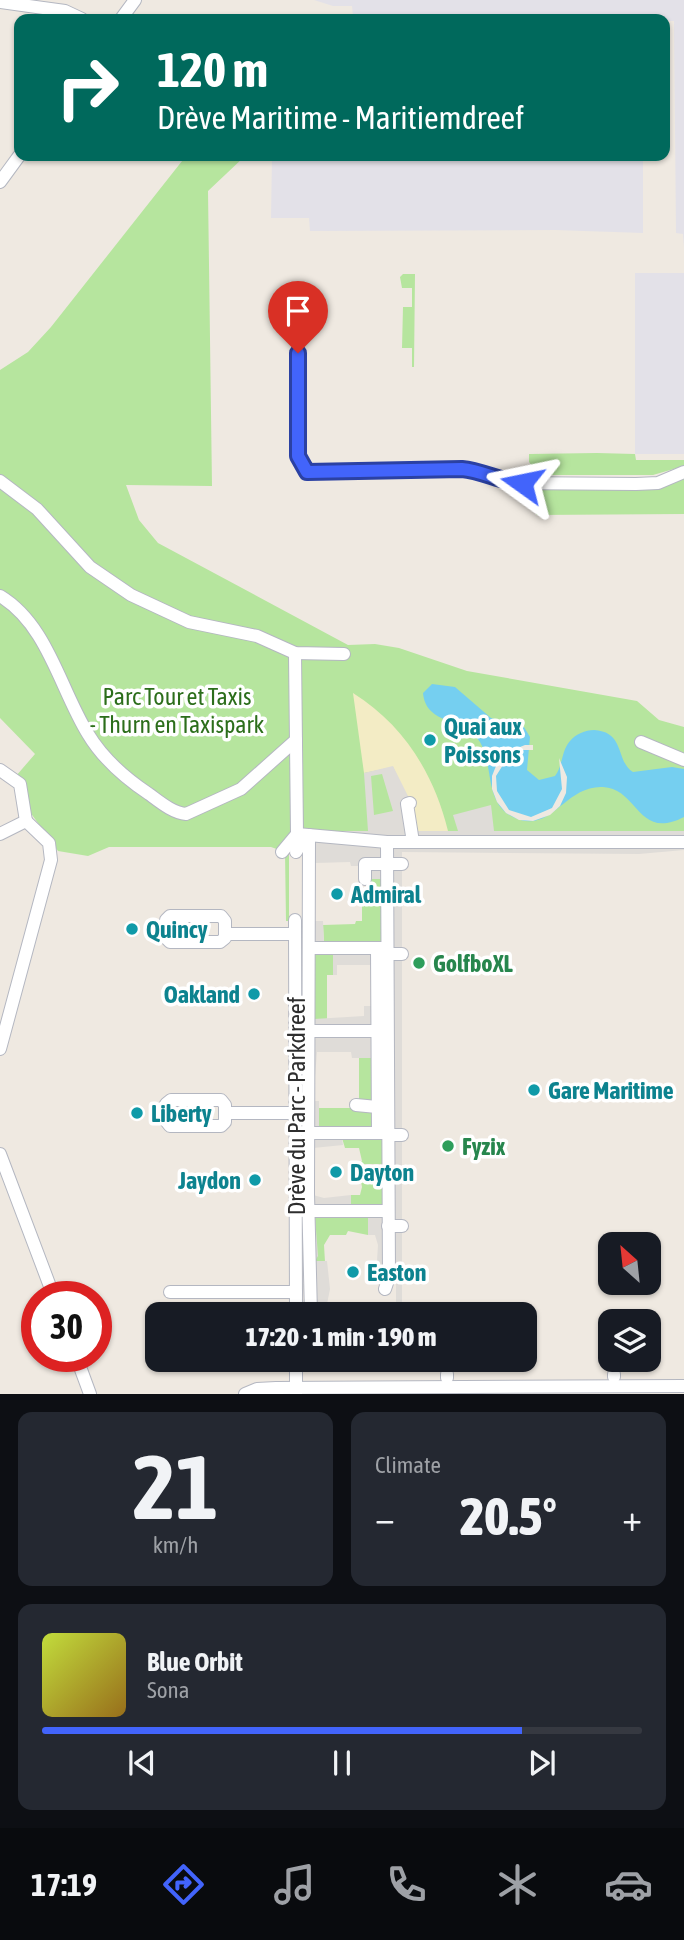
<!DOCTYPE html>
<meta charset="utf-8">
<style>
:root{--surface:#171b24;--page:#242831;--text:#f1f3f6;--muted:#9ea1a6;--line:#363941;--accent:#4264fb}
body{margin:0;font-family:"Asap Condensed",sans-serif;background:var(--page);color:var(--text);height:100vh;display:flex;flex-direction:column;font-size:26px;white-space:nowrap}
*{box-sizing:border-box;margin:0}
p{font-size:23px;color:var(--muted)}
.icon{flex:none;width:38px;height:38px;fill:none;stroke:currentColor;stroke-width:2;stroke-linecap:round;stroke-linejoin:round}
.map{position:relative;height:1394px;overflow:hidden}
.details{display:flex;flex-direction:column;gap:18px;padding:18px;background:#0d0f14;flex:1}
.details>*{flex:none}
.top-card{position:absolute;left:14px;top:14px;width:656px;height:147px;border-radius:14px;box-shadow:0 2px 5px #0004;background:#00695c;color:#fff;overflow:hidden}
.needle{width:46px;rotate:333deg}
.tools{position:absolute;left:598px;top:1232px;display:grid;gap:14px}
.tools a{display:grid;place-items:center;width:63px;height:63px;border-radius:14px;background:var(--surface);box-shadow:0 2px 5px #0004;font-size:35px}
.speed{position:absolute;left:21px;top:1281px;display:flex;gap:14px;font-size:35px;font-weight:700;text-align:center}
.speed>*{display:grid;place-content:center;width:91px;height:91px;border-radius:50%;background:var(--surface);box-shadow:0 2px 5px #0004;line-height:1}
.speed .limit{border:10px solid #d22;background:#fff;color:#111}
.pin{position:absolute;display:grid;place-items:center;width:60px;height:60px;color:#fff;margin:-72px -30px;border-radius:50% 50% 50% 0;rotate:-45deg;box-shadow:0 0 7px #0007}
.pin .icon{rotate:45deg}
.me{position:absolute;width:77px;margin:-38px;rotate:282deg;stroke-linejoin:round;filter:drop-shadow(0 0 5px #0008)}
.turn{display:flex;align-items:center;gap:24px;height:147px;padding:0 28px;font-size:32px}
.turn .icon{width:91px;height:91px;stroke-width:2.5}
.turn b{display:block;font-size:49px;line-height:60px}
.big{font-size:52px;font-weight:800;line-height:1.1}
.details .widget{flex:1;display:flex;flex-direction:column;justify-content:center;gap:10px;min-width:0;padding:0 24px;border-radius:14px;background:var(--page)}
.details .dial{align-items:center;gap:0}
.dial b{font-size:91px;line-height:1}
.song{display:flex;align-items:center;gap:21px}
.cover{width:84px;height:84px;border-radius:10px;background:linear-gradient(135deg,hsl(70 70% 55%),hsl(40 70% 35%))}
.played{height:7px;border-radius:4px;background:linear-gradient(90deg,var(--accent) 80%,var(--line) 80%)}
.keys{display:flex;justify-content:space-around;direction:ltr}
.heat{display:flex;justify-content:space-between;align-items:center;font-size:38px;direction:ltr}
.details .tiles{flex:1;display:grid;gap:18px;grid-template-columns:1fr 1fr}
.widget:last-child{grid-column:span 2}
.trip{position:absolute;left:145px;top:1302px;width:392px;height:70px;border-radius:14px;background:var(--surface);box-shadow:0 2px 5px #0004;font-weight:800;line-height:70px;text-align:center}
.menu{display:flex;height:112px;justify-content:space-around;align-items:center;background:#090b0e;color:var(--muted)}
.menu .icon{width:49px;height:49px}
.menu .on{color:var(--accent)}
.menu b{font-size:32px;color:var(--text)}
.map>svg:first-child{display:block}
</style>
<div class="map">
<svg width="684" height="1394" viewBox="0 0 684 1394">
<rect width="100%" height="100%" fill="#efe9e1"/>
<g fill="#e3e1e8">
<path d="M314,0h370v247l-1,-13 -7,-1 -2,-212 -325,-2 4,-3 -1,-10h-19z"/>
<path d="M272,156h371v77l-88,-3 -245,1 -1,-13h-38z"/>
<rect x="635" y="273" width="49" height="181"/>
</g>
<g fill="#b6e59e">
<path d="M186,156l58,1 -36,34 4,295 -86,-1 13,35 19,23 190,102 27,-1 24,4 68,23 170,30 22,19 25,7v104h-382l-13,21v69h-3l-1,-69 -14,-5h-162l-21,9 -30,-5 -28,-39 -14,-36 19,-22 -35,-36v-348l28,-18 23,-25z"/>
<path d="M403,274h12l-1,93h-2v-19h-10l1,-41h9v-19h-10l-2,-11z"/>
<path d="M597,453l38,1 1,6h48v6l-31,9h-107l-8,-2 -9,-11v-8z"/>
<path d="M684,479v35l-148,1 6,-25 109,-1z"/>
<path d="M367,879h17v64h-60l-1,-18 32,-1 1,-3h6v-20h5z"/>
<path d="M333,951v24h-6v44h-14v-67z"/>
<rect x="359" y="1058" width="14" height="47"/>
<path d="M319,1108h54v21l-54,1z"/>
<path d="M342,1138h42v26h-25l3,-3 -3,-13h-14z"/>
<path d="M359,1171h26v36h-34v-12h9l2,-8z"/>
<path d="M368,1215v20l-20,-4 -2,4h-16l-6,10 1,17 -10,-1v-45z"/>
</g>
<path fill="#f3ecc5" d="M353,693c51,32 81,81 95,138h-30l-5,-21 -20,-43 -29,6z"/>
<path fill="#dfdcd8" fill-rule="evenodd" d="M393,766l16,32 9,33h40l-5,-16 38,-10 3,26h190v19l-45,4 -237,-2v462h-9v-7l3,-1v-40l-15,16 -5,-4 2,-33 -3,-10h-7v-19h-53l3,40 -3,5h12l3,28 -5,25h-22h2l-2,-30h3v-7l-3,-1v-17l3,-1 -1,-220h-3v-13h3v-39h-3v-4h3v-21h-3v-17h3l1,-12h-4v-12h3v-68l-3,-21h66l-4,-58zM382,774l11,37 -19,4 -3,-39zM350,862l1,4h7v13h26v64h-60l-1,-22h-8v-58zM313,952h20v23h4v-10h37v41h-10v10l-50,3zM317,1052h34l1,6h21v71h-54v-28h-6zM384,1138l1,69h-34v-12l-27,3 -11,-3v-47l30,-3 -1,-6z"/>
<path fill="#75cff0" d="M432,684l23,3 36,31 33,9 6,10 -3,33 12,10 16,-4c8,-10 6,-25 15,-35 6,-7 15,-11 24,-11 32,2 21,31 39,42l39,-5 12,2v48c-47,24 -45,-28 -81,-30 -39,-2 -52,49 -90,30 -29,-14 -19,-52 -33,-75 -15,-25 -54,-16 -57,-49z"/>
<path fill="#efe9e1" d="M525,745h8v5h-12l-13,7 -12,19 1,15 12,19 22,7 21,-9 10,-19 -3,-31 8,19 -1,16 -6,13 -10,9 -17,6 -14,-1 -13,-7 -9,-11 -5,-13v-13l6,-15 12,-10z"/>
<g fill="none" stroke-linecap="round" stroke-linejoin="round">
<defs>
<g id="minor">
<path d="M0,2l65,9 17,8"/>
<path d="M121,19l14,-19"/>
<path d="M0,182l19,-26"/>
<path d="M298,353v102l9,17 155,-3 49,14 125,1 22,-1 26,-11"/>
<path d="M0,481l37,28 53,58 41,28 58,27 68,14 38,17 49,1"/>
<path d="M0,596c48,29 60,93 88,138 15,25 37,44 61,60 11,8 24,19 37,20l55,-25 55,-49"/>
<path d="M641,742l43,18"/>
<path d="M0,770l20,14 6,37"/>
<path d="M410,803l-3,1 6,38"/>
<path d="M0,834l26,-13"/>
<path d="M297,834l90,8h297"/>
<path d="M309,835l-1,359 3,120"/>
<path d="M282,852l15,-18 -2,-181"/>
<path d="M296,852l10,-17"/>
<path d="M365,879v-15h37"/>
<path d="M170,916h51l4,5v17l-5,4h-50l-4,-4v-18z"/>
<path d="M295,920l1,394"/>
<path d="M225,934h70"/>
<path d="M309,948h73"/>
<path d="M377,948l1,185"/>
<path d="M387,954h15"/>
<path d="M310,1031h67"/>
<path d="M0,1049l51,-189 -2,-17 -23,-22"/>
<path d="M171,1100h50l4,5v17l-4,4h-51l-4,-5v-17z"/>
<path d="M356,1105l21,2"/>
<path d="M225,1113h71"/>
<path d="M310,1133h73"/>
<path d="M388,1135h14"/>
<path d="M0,1154l54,143"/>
<path d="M311,1211h77"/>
<path d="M388,1226h14"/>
<path d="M385,1289l4,-12 -2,-435"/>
<path d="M170,1292h126"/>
<path d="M76,1356l14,38"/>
<path d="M296,1360v34"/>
<path d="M312,1364l53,1"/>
<path d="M447,1374v4"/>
<path d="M614,1374v3"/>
<path d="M245,1394l12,-5 19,-1 408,-2"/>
</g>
</defs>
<use href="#minor" stroke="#b4b7c1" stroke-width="14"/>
<use href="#minor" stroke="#fff" stroke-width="12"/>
</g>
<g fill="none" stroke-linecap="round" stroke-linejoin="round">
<defs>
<path id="route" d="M298,353v103l9,16 155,-3c21,2 39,13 60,14"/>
</defs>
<use href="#route" stroke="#2b41a3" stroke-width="18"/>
<use href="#route" stroke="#4264fb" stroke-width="12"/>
</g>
<g fill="#0f9aa8" stroke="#fff" stroke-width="2.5">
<circle cx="430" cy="740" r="7"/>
<circle cx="337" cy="894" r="7"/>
<circle cx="132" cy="929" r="7"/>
<circle cx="254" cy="994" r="7"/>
<circle cx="534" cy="1090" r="7"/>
<circle cx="137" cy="1113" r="7"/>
<circle cx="336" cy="1172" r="7"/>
<circle cx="255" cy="1180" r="7"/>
<circle cx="353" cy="1272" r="7"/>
</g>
<g fill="#2e9e5b" stroke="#fff" stroke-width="2.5">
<circle cx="419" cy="963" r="7"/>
<circle cx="448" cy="1146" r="7"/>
</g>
<g text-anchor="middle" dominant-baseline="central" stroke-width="7" stroke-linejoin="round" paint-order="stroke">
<g font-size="24" fill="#2c6e1b" stroke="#fff">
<text x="177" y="696">Parc Tour et Taxis<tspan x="177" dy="28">- Thurn en Taxispark</tspan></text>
</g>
<g font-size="24" font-weight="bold" fill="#0d838f" stroke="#fff" text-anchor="start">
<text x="444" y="726">Quai aux<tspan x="444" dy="28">Poissons</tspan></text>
<text x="351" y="894">Admiral</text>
<text x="146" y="929">Quincy</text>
<text x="240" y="994" text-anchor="end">Oakland</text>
<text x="548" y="1090">Gare Maritime</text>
<text x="151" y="1113">Liberty</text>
<text x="350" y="1172">Dayton</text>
<text x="241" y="1180" text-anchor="end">Jaydon</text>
<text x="367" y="1272">Easton</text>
</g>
<g font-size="24" font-weight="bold" fill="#27864d" stroke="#fff" text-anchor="start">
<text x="433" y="963">GolfboXL</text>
<text x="462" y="1146">Fyzix</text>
</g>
<g font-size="24" fill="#2e2e2e" stroke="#fff">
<text transform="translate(296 1106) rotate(-90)">Drève du Parc - Parkdreef</text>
</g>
</g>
</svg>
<div class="tools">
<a><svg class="needle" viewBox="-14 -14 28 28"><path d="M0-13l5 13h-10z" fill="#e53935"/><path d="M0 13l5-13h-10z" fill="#9ea1a6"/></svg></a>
<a><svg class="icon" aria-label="layers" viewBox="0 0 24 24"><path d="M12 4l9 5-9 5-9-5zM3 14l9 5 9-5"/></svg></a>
</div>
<div class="speed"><div class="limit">30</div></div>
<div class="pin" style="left:298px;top:353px;background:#d93025"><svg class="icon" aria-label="arrive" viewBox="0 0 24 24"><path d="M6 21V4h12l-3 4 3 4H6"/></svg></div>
<svg class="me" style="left:522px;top:483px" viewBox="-20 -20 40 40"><path d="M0-17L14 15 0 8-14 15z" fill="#4264fb" stroke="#fff" stroke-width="4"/></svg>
<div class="trip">17:20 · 1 min · 190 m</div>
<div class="top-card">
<div class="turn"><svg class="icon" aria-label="right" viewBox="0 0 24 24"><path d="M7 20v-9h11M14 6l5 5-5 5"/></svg><div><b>120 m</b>Drève Maritime - Maritiemdreef</div></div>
</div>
</div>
<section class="details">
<div class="tiles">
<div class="widget dial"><b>21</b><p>km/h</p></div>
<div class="widget"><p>Climate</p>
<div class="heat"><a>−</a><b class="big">20.5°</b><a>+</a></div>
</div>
<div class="widget">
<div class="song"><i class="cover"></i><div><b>Blue Orbit</b><p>Sona</p></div></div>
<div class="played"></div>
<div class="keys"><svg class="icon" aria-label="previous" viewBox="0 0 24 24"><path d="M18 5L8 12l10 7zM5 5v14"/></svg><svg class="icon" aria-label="pause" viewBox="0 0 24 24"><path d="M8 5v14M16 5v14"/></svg><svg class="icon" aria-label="next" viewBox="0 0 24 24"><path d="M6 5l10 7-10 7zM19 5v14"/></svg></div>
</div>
</div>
</section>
<nav class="menu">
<b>17:19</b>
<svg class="icon on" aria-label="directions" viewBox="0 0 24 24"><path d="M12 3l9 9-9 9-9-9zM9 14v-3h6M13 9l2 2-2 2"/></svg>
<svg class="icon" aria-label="music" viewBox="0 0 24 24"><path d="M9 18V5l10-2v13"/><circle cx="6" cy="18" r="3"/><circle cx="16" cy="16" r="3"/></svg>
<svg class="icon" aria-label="phone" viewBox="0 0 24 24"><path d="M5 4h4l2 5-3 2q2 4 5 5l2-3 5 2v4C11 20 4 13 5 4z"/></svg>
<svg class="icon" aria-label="climate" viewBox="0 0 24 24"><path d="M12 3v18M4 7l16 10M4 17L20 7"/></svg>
<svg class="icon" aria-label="car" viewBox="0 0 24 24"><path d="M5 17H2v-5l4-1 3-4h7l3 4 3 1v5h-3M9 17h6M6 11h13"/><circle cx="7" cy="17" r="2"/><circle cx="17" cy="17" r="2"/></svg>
</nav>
